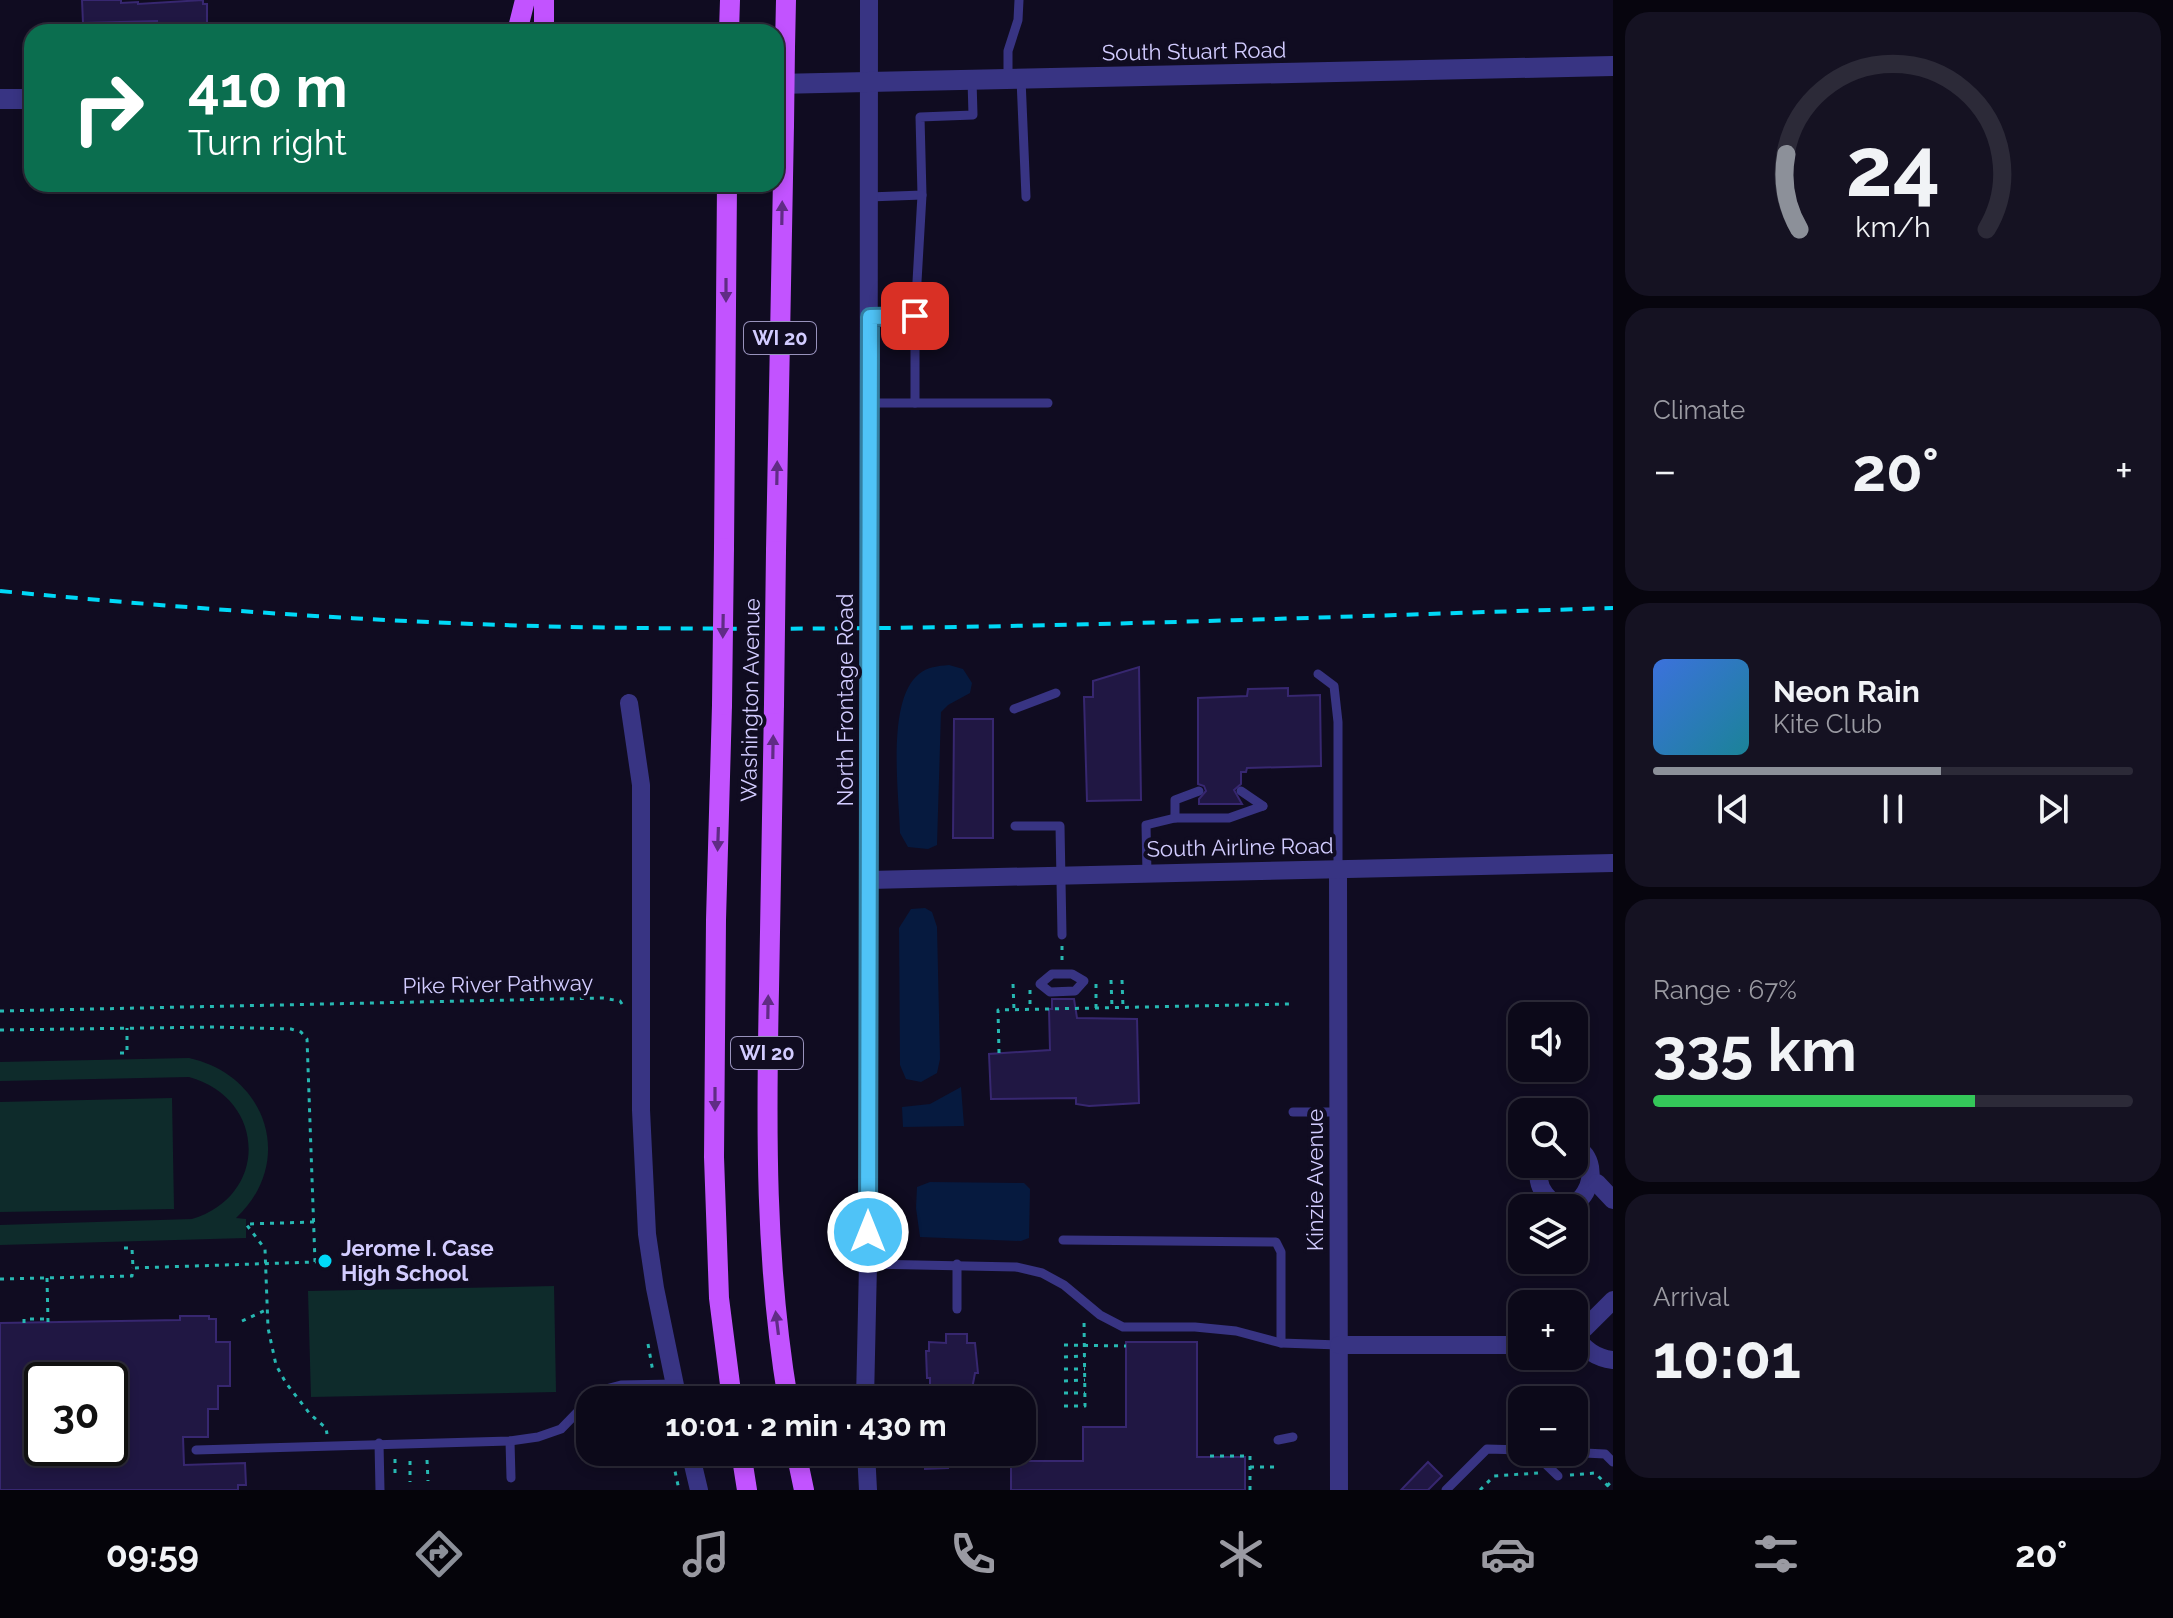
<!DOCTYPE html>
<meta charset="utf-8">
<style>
:root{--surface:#0c0919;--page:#151222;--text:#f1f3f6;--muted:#9a9aa2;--line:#2c2a38;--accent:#8c9099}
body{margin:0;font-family:Raleway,sans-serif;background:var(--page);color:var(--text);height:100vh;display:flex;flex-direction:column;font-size:30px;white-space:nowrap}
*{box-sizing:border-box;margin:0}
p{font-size:26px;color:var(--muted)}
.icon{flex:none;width:44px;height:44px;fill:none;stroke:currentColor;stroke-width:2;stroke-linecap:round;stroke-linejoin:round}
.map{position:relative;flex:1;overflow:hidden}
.details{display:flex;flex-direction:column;gap:12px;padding:12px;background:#07050e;width:560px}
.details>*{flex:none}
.hud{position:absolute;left:24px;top:24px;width:760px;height:168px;border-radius:24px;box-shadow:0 4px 12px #0003,0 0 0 2px var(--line);background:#0b6e4f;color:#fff;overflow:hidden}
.buttons{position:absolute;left:1508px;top:1002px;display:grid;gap:16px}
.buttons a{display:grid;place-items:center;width:80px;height:80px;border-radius:16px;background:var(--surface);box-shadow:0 4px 12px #0003,0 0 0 2px var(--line);font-size:40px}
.speed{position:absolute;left:24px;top:1362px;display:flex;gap:16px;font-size:40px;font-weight:700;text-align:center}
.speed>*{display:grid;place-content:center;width:104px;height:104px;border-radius:50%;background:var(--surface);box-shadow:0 4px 12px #0003,0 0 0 2px var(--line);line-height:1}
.speed .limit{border:4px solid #111;border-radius:12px;background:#fff;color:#111}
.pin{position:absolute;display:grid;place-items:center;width:68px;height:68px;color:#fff;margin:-34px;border-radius:16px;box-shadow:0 4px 12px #0006}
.me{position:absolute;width:88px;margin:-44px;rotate:0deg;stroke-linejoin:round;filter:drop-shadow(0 0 6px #0008)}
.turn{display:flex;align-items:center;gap:28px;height:168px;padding:0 32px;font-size:36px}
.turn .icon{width:104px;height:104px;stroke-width:2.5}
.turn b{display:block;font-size:56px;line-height:68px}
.big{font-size:60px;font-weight:700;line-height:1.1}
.details .card{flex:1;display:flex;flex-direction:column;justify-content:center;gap:12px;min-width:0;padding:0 28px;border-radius:24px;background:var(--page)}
.details .dial{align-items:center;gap:0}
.dial svg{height:208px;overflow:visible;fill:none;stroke:var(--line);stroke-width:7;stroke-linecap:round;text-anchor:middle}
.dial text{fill:var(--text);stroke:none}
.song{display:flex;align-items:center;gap:24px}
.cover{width:96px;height:96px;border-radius:12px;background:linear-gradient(135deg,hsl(220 70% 55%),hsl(190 70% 35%))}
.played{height:8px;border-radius:4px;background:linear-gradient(90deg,var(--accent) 60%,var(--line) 60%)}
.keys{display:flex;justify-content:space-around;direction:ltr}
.heat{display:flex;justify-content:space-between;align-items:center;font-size:44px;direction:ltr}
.charge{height:12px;border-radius:6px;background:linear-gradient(90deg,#34c759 67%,var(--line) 0)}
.trip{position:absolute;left:576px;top:1386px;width:460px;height:80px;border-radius:24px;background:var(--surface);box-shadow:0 4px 12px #0003,0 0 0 2px var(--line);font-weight:700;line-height:80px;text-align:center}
.tab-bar{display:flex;height:128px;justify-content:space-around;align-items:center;background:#05040a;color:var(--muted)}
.tab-bar .icon{width:56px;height:56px}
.tab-bar .selected{color:var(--accent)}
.tab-bar b{font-size:36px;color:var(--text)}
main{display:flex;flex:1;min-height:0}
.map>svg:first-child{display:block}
</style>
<main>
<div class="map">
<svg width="1613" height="1490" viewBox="0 0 1613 1490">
<rect width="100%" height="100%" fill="#100c21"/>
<g fill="#0e2b2b">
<path d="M189,1058c78,17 107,104 47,160l10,1v19l-246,7v-20l192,-6c78,-24 74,-121 -3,-142l-189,4v-19z"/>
<path d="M172,1098l2,111 -174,3v-110z"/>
<path d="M554,1286l2,106 -245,5 -3,-106z"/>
</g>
<g fill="#061a3f">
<path d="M949,665l14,4 9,14 -2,10 -22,12 -7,7 -4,133 -9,4 -20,-2 -8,-14c-1,-39 -14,-133 19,-159 8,-7 19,-8 30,-9z"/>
<path d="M925,908l7,4 5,15 3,132 -3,14 -16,9 -15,-3 -6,-14 -1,-137 12,-19z"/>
<path d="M961,1087l3,39 -61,1 -1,-20 28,-3z"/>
<path d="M930,1182l94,1 6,6 -1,49 -8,3 -101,-4 -4,-29 1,-21z"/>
</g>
<g fill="#201743" stroke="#372770" stroke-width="2" fill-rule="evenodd">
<path d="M82,0h39v3l17,-1v2l65,-4v4h4v20h-50v-3l-74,2z"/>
<path d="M1139,667l2,133 -54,1 -3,-104h9v-16z"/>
<path d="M1288,688v8l32,-1 1,71 -74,2 -1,4h-5v12l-7,6 8,14h-43v-5l7,-8 -2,-5 -6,-2v-86l49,-2 1,-7z"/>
<path d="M954,719h39v119h-40z"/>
<path d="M1052,999h22l3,19 60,1 2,84 -50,3 -13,-2v-6l-85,1 -2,-45 61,-4 -1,-41h3z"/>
<path d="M180,1316h29v3h7v23h14v44h-12v23h-10v28h-25l1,28 61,-2 1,22h-8v5h-238v-167l180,-3zM42,1380h68v68h-68z"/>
<path d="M946,1334h21v9h8l3,30h-3l-3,16 -42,-2v-9h-3l-1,-27h3v-9l17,1z"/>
<path d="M1126,1342h71v115h48v33h-234v-29h72v-34h43z"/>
<path d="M925,1452h23v16l-23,1z"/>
<path d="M1428,1462l14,14 -14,14h-27z"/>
</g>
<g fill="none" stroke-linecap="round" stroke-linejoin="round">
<g stroke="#27b8b2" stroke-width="3" stroke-dasharray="4 6" stroke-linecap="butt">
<path d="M1062,946v17"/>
<path d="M1111,980l1,28"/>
<path d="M1122,980l1,28"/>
<path d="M1013,984l1,26"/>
<path d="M1096,984v24"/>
<path d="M1030,990v20"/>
<path d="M0,1011l603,-13 17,3 4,6"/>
<path d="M0,1030l215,-3 76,2 10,3 6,7 8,223 -182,6 -1,-20h-8"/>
<path d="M120,1053h7v-25"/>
<path d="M999,1053l-1,-43 292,-6"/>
<path d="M314,1222l-68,2 19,25 3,79 8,37 10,18 24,31 16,14 1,6"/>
<path d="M47,1278l1,44"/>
<path d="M0,1279l132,-3 1,-8"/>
<path d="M242,1321l26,-12"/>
<path d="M24,1323v-4h24"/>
<path d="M648,1344l5,28"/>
<path d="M1064,1345l62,1"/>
<path d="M1064,1357l21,-1"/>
<path d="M1064,1369h21"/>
<path d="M1064,1381l21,-1"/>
<path d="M1064,1393h21"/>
<path d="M1064,1406h21l-1,-87"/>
<path d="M671,1452l8,38"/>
<path d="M1210,1456h40v34"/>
<path d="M427,1460l1,21"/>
<path d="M410,1461v21"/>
<path d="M1250,1467h28"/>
<path d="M395,1473v-16"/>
<path d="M1570,1475l25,-2 17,17"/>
<path d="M1607,1486l6,-6"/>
<path d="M1480,1490l14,-14 44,-3"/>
</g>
<g stroke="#383483" stroke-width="9">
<path d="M1008,79v-28l10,-31 1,-20"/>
<path d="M1021,79l5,118"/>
<path d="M869,197l53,-2 -2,-78 53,-2 -1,-35"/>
<path d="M915,316l7,-121"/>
<path d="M870,317l45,-1v87"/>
<path d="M870,403h178"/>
<path d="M1318,674l16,12 4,36v147"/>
<path d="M1014,709l42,-16"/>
<path d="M1241,791l22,15"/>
<path d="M1175,818v-18l24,-9"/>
<path d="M1015,826h45l2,109"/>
<path d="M1147,874l-1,-49 29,-7h54l34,-12"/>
<path d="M1052,974h20l12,7 -9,10 -25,1 -10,-8z"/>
<path d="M1293,1112h46"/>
<path d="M1063,1240l213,2 5,10v91"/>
<path d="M868,1264l148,3 26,6 22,12 36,30 23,12h72l41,4 45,12 58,2"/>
<path d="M957,1309v-45"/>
<path d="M1278,1440l15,-3"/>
<path d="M510,1441l1,37"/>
<path d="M379,1443l1,47"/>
<path d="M196,1450l314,-9 28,-4 23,-8 37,-38 23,-6 53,-1"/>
<path d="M917,1452v7"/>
<path d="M1533,1452l25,24"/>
<path d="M1564,1452l41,2 8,8"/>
<path d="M1446,1490l41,-41 35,1"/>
</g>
<g stroke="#383483" stroke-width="18">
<path d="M629,703l12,82v325l6,124 8,54 23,112"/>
<path d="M1338,869l1,621"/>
<path d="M869,880l744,-17"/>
<path d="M1540,1164c-3,11 -2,21 5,30 30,39 68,-28 29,-48"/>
<path d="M1597,1183l16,17"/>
<path d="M1574,1332l11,-4 28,-28"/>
<path d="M1574,1336c11,13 21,22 39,24"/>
<path d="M1339,1345h183"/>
<path d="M865,1400l3,-136 1,-1264"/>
<path d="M690,1452l9,38"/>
<path d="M866,1452l2,38"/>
</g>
<g stroke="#383483" stroke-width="20">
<path d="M776,84l837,-18"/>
<path d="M0,99h32"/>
</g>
<g stroke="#c253ff" stroke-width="20">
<path d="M517,32l8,-32"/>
<path d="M544,32v-32"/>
<path d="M729,32l1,-32"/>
<path d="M785,47l1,-47"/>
<path d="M724,548l3,-364"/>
<path d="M776,551l8,-426"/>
<path d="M774,704c-2,95 -3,190 -5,285 -3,138 -4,274 19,411"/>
<path d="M722,705l-6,215 -2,237 5,141 13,102"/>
<path d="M741,1452l6,38"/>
<path d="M796,1452l8,38"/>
</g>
<path stroke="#00d9f7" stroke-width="4" stroke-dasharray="12 10" stroke-linecap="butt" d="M0,591c213,20 426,35 640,37 324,4 649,-10 973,-20"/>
<g stroke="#c253ff" stroke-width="20">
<path d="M784,125l1,-78"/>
<path d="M774,704l2,-153"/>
<path d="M722,705l2,-157"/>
</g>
</g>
<defs><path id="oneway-solid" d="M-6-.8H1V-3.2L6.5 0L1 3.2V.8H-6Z" transform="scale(2)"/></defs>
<g fill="#602c85">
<use href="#oneway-solid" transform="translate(782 213) rotate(-89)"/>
<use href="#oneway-solid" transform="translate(726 290) rotate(90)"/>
<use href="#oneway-solid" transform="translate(777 473) rotate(-89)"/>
<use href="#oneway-solid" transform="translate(723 626) rotate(91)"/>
<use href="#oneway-solid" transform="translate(773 747) rotate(-89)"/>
<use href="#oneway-solid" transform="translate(718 839) rotate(92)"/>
<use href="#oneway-solid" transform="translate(768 1007) rotate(-89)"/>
<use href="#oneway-solid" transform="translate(715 1099) rotate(90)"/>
<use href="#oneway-solid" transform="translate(777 1323) rotate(-97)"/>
</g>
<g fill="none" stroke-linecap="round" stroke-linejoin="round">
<defs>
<path id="route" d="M868,1232l2,-915 45,-1"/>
</defs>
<use href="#route" stroke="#337fa1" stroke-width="20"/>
<use href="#route" stroke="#4fc3f7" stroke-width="14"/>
</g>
<circle fill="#00d9f7" stroke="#100c21" stroke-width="3" cx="325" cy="1261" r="8"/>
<g text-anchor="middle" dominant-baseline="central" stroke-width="8" stroke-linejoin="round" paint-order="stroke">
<g fill="#100c21" stroke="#9892bc" stroke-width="2">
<rect x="744" y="322" width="72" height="32" rx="6"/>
<rect x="731" y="1037" width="72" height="32" rx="6"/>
</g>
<g font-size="20" font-weight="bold" fill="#d2ccff">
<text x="780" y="338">WI 20</text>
<text x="767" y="1053">WI 20</text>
</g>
<g font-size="22" fill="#d2ccff" stroke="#100c21">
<text transform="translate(1194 51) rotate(-1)">South Stuart Road</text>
<text transform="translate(750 700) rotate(-89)">Washington Avenue</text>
<text transform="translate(845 700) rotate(-90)">North Frontage Road</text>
<text transform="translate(1240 847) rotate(-1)">South Airline Road</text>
<text transform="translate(498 984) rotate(-1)">Pike River Pathway</text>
<text transform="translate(1315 1180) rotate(-90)">Kinzie Avenue</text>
</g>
<g font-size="22" font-weight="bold" fill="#d2ccff" stroke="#100c21" text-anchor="start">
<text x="341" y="1248">Jerome I. Case<tspan x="341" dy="25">High School</tspan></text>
</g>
</g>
</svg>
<div class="buttons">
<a><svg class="icon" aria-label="sound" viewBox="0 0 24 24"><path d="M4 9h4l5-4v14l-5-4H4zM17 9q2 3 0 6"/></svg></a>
<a><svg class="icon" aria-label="search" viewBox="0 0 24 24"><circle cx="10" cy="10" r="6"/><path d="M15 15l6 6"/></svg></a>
<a><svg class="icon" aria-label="layers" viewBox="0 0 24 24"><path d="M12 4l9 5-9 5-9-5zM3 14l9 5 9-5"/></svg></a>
<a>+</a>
<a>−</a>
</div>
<div class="speed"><div class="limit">30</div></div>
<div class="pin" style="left:915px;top:316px;background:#d93025"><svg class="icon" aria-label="arrive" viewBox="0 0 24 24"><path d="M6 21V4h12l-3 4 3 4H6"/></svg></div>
<svg class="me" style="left:868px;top:1232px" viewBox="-20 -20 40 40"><circle r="17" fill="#4fc3f7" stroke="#fff" stroke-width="3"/><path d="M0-11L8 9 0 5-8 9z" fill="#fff"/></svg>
<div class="trip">10:01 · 2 min · 430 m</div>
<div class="hud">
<div class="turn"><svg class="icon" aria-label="right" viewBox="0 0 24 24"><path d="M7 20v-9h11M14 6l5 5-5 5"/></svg><div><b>410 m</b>Turn right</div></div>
</div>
</div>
<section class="details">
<div class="card dial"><svg viewBox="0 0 100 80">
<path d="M14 69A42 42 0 1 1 86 69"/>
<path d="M14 69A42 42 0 0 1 9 40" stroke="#8c9099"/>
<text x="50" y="56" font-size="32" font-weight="700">24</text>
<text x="50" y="72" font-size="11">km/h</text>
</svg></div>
<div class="card"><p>Climate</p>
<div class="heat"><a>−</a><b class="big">20°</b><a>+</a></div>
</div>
<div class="card">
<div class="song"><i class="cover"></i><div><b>Neon Rain</b><p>Kite Club</p></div></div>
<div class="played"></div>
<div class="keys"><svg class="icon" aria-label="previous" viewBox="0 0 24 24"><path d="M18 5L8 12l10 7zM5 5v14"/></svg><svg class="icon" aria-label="pause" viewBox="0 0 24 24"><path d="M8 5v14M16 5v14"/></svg><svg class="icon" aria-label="next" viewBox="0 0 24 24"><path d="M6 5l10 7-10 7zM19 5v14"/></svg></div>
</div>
<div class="card"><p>Range · 67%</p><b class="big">335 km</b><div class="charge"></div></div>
<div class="card"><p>Arrival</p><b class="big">10:01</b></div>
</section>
</main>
<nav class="tab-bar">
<b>09:59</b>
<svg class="icon selected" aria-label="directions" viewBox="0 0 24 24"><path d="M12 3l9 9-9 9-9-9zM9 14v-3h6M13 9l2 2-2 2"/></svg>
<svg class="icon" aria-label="music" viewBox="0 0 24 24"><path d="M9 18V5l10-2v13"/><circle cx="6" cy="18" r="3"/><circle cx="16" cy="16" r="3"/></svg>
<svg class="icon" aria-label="phone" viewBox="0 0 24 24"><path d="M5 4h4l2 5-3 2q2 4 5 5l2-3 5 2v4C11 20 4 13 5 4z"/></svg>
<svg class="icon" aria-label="climate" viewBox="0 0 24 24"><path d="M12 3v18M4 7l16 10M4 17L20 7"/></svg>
<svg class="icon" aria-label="car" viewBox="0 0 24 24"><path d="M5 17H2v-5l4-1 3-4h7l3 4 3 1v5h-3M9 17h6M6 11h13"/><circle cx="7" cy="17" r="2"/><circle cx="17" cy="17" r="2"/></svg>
<svg class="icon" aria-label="filters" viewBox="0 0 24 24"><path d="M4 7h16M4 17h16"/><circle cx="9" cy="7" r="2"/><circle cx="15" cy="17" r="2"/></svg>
<b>20°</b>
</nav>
